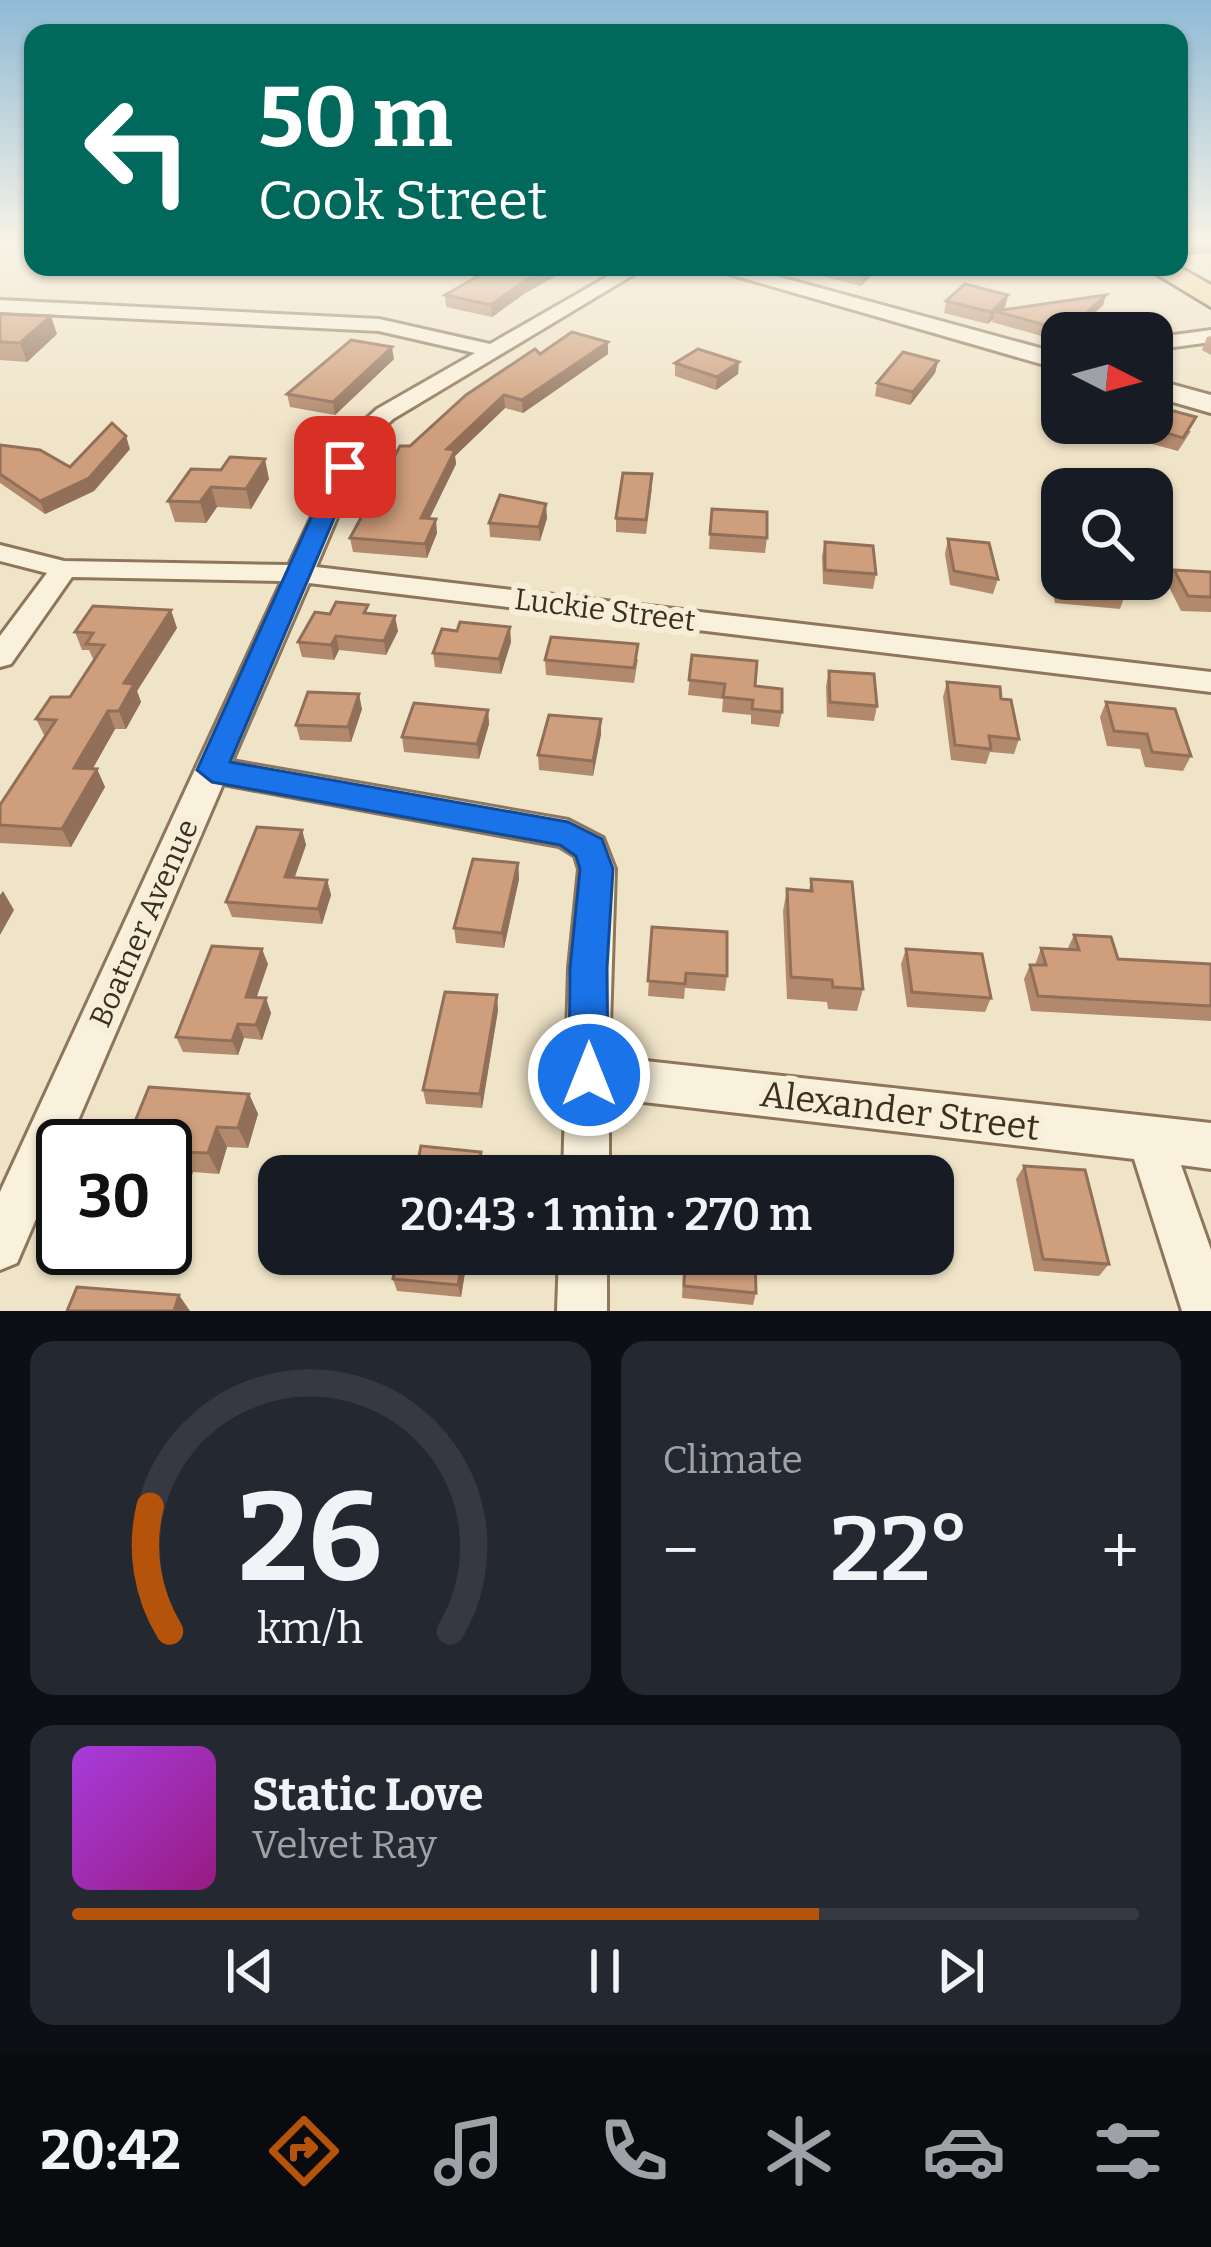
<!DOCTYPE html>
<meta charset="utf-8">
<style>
:root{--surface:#171b24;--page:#242831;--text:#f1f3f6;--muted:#9ea1a6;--line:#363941;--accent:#b45309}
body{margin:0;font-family:Bitter,serif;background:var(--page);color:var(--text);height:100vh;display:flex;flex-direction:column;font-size:45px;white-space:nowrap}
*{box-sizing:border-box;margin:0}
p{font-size:39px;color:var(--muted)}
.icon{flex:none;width:66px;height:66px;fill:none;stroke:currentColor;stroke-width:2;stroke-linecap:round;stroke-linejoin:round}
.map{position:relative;height:1311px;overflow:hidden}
.details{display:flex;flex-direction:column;gap:30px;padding:30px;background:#0d0f14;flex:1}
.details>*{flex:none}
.guide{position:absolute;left:24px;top:24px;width:1164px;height:252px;border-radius:24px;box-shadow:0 3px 9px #0004;background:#00695c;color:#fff;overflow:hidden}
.needle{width:78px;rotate:96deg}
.tools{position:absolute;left:1041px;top:312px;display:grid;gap:24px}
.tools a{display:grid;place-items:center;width:132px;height:132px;border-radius:24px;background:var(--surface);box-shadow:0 3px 9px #0004;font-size:60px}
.speed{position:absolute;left:36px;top:1119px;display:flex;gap:24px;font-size:60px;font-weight:700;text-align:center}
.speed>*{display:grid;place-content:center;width:156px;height:156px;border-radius:50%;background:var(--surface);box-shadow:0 3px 9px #0004;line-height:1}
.speed .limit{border:6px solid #111;border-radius:18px;background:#fff;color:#111}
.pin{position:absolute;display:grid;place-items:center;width:102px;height:102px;color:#fff;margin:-51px;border-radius:24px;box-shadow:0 6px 18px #0006}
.me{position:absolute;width:132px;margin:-66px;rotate:0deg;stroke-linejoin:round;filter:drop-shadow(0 0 9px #0008)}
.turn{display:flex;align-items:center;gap:42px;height:252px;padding:0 36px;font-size:54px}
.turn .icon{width:156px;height:156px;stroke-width:2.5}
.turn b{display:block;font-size:84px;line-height:102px}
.big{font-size:90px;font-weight:600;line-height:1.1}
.details .tile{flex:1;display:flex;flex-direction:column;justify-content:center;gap:18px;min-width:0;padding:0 42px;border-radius:24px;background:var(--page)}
.details .dial{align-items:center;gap:0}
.dial svg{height:312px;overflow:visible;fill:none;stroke:var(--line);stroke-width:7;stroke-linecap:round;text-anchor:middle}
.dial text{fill:var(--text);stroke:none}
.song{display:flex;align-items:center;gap:36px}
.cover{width:144px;height:144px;border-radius:18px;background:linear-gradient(135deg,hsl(280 70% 55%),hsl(310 70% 35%))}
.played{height:12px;border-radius:6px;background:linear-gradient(90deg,var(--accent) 70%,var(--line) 70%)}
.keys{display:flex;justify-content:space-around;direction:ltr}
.heat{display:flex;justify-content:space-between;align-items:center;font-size:66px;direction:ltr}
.details .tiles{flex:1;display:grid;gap:30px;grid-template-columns:1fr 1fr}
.tile:last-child{grid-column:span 2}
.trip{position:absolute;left:258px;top:1155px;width:696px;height:120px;border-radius:24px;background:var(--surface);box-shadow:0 3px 9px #0004;font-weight:600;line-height:120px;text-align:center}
.menu{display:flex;height:192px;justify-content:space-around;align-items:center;background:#090b0e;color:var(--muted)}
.menu .icon{width:84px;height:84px}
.menu .active{color:var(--accent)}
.menu b{font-size:54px;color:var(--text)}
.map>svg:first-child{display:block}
</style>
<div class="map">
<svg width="1211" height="1311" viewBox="0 0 1211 1311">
<rect width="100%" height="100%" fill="#f0e4c8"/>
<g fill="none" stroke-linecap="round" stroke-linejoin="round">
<defs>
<g id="minor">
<path d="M624,267h22l-253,152 -23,21 -54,127 895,105v20l-902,-109 -77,178 336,59 35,18 12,31 -6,188 602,66v46l-30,-4 30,85v61h-29l-48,-152 -525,-61v78h-46l6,-208 10,-99 -4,-13 -16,-10 -336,-62 -156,362h-4v10l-46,107 -17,7v-78l282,-611 -210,-4 -61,87 -11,3v-31l47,-63 -47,-12v-16l64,16 225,4 63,-133 25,-23 98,-56 -96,-22 -379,-19v-12l379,19 111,25z"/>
<path d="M1211,330v12l-59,8v-12z"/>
<path d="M559,1254h48v57h-50z"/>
</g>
<g id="tertiary">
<path d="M705,267h38l319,87v16z"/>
<path d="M1152,379l59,16v18l-59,-17z"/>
</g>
<path id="primary" d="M1145,267h34l32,18v22z"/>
</defs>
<use href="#minor" stroke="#8d765c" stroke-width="6"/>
<use href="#tertiary" stroke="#8d765c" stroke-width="6"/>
<use href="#primary" stroke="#5b4430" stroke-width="6"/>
<use href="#minor" fill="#faf1dc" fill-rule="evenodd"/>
<use href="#tertiary" fill="#faf1dc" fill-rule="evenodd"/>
<use href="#primary" fill="#f3d9a0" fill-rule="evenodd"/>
</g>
<g fill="#b2896c">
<path d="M785,267h95l-19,19z"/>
<path d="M524,294l-32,23 -46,-10 -1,-12z"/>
<path d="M1008,295l-3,12 -3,3 104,-15 -3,10 -30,28h-11v9l-70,-20 1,-3 -5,5 -44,-11 2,-12z"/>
<path d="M0,314l57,20 -30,28 -27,-2z"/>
<path d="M1211,336v19l-9,-5 5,-13z"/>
<path d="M608,342v12l-85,59 -18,-5 -50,48 1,8 -27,55 8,14 -10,25 -74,-6 -3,-14 60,-92 130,-92z"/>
<path d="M394,359l-59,56 -45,-8 -3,-13z"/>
<path d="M938,361l-3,12 -25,32 -35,-9 2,-13z"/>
<path d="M739,362l-1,12 -22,16 -41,-14v-13z"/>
<path d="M1153,429l38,2 -13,20 -30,-8z"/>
<path d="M0,445l70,22 60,-18 -36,42 -49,23 -45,-31z"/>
<path d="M191,469l78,10 -18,30 -34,-2 -11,16 -31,-1 -7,-21z"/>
<path d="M652,488l-6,46 -30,-2v-14z"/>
<path d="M547,518l-7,23 -50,-4 -1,-14z"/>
<path d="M710,534l57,4 -2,15 -56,-4z"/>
<path d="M948,539l50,40 -5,15 -43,-9 -5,-31z"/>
<path d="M825,542l51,32 -3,15 -50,-5 -1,-28z"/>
<path d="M1051,556l74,39 -5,14 -65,-6 -8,-33z"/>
<path d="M1174,570l37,2v40l-30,-1 -13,-26z"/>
<path d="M369,613l29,18 -12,24 -47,-5 -5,10 -32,-3 -4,-15 32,-28z"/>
<path d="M177,628l-40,63 4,11 -15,27h-11l-22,39 4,1 8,18 -34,60 -71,-4v-38l45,-68 -9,-18 34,-22 24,-36 -5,-11h-7l-7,-18z"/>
<path d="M511,642l-10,32 -66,-7 -2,-14z"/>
<path d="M692,655l63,31 27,26 -3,15 -28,-3v-9l-29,-3 1,-13 -35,-4z"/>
<path d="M638,659l-4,24 -88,-8 -1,-15z"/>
<path d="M829,671l48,35 -3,15 -47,-4 -1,-31z"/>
<path d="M947,682l72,57 -5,15 -24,-2 -4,12 -35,-4 -8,-63z"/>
<path d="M1106,702l85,54 -8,15 -38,-4 -5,-18 -33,-3 -7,-29z"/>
<path d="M362,709l-11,33 -51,-2 -4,-15z"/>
<path d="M488,710l1,14 -10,35 -75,-7 -2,-15z"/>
<path d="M601,734l-8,42 -54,-6 -1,-15z"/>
<path d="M302,830l4,15 -11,32 32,3 4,15 -9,29 -90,-7 -6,-15z"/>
<path d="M518,863l1,16 -15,69 -48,-5 -2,-15z"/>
<path d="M811,879l52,110 -6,22 -29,-2 -1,-7 -40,-3 -4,-88 4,-22 22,2z"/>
<path d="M652,927l75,49 -2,15 -40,-3 -1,11 -36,-3z"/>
<path d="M1074,935l44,24 93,5v57l-180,-10 -7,-32 6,-14h5l6,-17 26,2z"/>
<path d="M906,949l85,49 -6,14 -78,-5 -6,-43z"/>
<path d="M268,964l-12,33 15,16 -9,27 -18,-2 -6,17 -55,-3 -7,-15z"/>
<path d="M498,1010l-16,98 -56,-4 -3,-14z"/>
<path d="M249,1094l9,20 -10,34 -21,-1 -8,27 -26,-2 -18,51 -10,-1v-76z"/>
<path d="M1024,1166l85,98 -10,12 -65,-5 -18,-92z"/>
<path d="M468,1254l-7,43 -64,-6 -4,-12z"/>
<path d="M684,1254h71l1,39 -3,12 -71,-7z"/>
</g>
<g fill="#916f58">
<path d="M1211,243v10l-32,3 2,-11z"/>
<path d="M551,267h21l-48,27 -32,23 -1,-12 32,-23z"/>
<path d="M872,267h8l-19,19 2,-10z"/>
<path d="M1008,295l-3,12 -5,6 -5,-2 -2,8 -5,5 3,-12z"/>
<path d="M1106,295l-3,10 -30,28h-8z"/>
<path d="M51,316l6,18 -30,28 -7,-19z"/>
<path d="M608,342v12l-85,59 -1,-13z"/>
<path d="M392,347l2,12 -59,56 -2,-13z"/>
<path d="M938,361l-3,12 -25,32 3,-13z"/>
<path d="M739,362l-1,12 -22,16 1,-13z"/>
<path d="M504,395l1,13 -50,48 1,8 -33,68 -2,-14 26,-69z"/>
<path d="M126,436l4,13 -36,42 -49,23 -5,-13z"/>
<path d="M265,459l4,20 -18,30 -5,-20z"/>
<path d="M211,487l6,20 -11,16 -6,-21z"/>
<path d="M546,504l1,14 -7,23 -1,-14z"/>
<path d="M436,519l1,14 -10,25 -2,-14z"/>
<path d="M171,610l6,18 -40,63 4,11 -15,27 -7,-18 5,-28z"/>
<path d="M395,616l3,15 -12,24 -2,-14z"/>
<path d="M510,627l1,15 -10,32 -2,-15z"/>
<path d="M336,636l3,14 -5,10 -3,-15z"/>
<path d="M359,694l3,15 -11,33 -3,-15z"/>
<path d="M488,710l1,14 -10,35 -2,-15z"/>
<path d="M108,711l7,18 -32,57 -9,-18z"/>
<path d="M601,719v15l-8,42v-15z"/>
<path d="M97,769l8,18 -34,60 -9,-18z"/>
<path d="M302,830l4,15 -17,47 -4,-15z"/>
<path d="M518,863l1,16 -15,69 -2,-15z"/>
<path d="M327,880l4,15 -9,29 -4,-15z"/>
<path d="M3,891l11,19 -14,25v-40z"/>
<path d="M262,949l6,15 -16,47 -6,-14z"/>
<path d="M497,995l1,15 -16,98 -2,-14z"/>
<path d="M266,998l5,15 -9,27 -6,-15z"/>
<path d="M238,1024l6,14 -6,17 -6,-14z"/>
<path d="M249,1094l9,20 -10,34 -10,-20z"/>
<path d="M217,1127l10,20 -8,27 -11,-21z"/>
<path d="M182,1152l11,20 -18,51 -10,-17v-8z"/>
<path d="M481,1152l3,13 -2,11h-5z"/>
<path d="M464,1254h4l-7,43 -3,-12z"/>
<path d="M179,1295l11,16h-16z"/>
</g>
<g fill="#cf9f7d" stroke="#916f58" stroke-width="3">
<path d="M494,267h57l-28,15 -32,23 -46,-10z"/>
<path d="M824,267h48l-9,9z"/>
<path d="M965,284l43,11 -17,17 -45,-11z"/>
<path d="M1106,295l-40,36 -71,-20z"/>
<path d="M0,314l51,2 -31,27 -20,-1z"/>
<path d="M572,332l36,10 -86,58 -18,-5 -57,54 8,1 -34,68 15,1 -11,25 -75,-6 50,-92h10l56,-51 69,-46 5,5z"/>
<path d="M351,340l41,7 -59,55 -46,-8z"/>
<path d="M698,349l41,13 -22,15 -42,-14z"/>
<path d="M903,352l35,9 -25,31 -36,-9z"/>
<path d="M1166,409l30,8 -13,21 -30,-9z"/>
<path d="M112,423l14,13 -37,42 -49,23 -40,-27v-29l40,5 30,17z"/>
<path d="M230,457l35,2 -19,30 -35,-2 -11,15 -32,-1 23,-32 30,1z"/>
<path d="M623,473l29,1 -6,46 -30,-2z"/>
<path d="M500,495l46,9 -7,23 -50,-4z"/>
<path d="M712,509l55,3v26l-57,-4z"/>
<path d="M948,539l41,4 9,36 -44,-8z"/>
<path d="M825,542l48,4 3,28 -51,-4z"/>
<path d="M1051,556l11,1v22h58l5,16 -65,-6z"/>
<path d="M1174,570l37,2v25l-23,-1z"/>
<path d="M336,602l32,3 -4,8 31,3 -11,25 -48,-5 -5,9 -33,-3 17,-30 15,2z"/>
<path d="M93,606l78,4 -47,73 10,1 -15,27h-11l-34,57 23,1 -35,60 -62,-4v-20l56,-85 -20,-1 15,-22h19l34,-52 -18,-1 7,-11 -18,-1z"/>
<path d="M460,622l50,5 -11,32 -66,-6 9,-24 15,2z"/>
<path d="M551,637l87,7 -4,24 -89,-8z"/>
<path d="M692,655l65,6 -2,25 27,3v23l-30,-3 1,-9 -30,-3 2,-13 -36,-4z"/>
<path d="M829,671l45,3 3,32 -47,-4z"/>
<path d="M947,682l53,5 1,12 10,1 8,39 -30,-3 2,13 -36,-4z"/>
<path d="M308,692l51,2 -11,33 -52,-2z"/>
<path d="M1106,702l69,7 16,47 -39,-4 -5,-18 -33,-3z"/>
<path d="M414,703l74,7 -11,34 -75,-7z"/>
<path d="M549,715l52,4 -8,42 -55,-6z"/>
<path d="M257,827l45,3 -17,47 42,3 -9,29 -92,-7z"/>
<path d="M473,859l45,4 -16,70 -48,-5z"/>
<path d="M811,879l41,3 11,107 -30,-2 -1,-7 -41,-3 -4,-88 25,2z"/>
<path d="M652,927l75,5v44l-41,-3 -1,11 -37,-3z"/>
<path d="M1074,935l37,2 7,22 93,5v42l-173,-10 -8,-31h16l-5,-17 38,2z"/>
<path d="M212,946l50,3 -16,48 20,1 -10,27 -18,-1 -6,17 -56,-4z"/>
<path d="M906,949l76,5 9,44 -79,-6z"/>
<path d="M445,992l52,3 -17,99 -57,-4z"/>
<path d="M149,1087l100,7 -11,34 -21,-1 -9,26 -26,-1 -17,46v-52h-40z"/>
<path d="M421,1146l60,6 -4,24h-62z"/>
<path d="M1024,1166l61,4 24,94 -66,-5z"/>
<path d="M687,1167l67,6v3h-67z"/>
<path d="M398,1254h66l-6,31 -65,-6z"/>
<path d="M685,1254h70l1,39 -72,-7z"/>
<path d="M77,1287l102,8 -5,16h-107z"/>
</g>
<linearGradient id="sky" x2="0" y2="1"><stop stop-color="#8fbad6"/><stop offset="0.57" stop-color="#f8f3e6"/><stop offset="1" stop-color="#f8f3e6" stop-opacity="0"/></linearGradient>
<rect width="1211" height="426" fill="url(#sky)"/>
<path fill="#1a73e8" stroke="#114b97" stroke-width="3" d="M345,460l11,7 -126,295 338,60 34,17 11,30 -6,99 1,107 -6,13 -13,5 -14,-5 -6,-13 1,-107 10,-99 -4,-13 -16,-11 -348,-63 -15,-12 137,-303z"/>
<g text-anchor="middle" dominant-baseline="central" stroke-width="12" stroke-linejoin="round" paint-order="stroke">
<g font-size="30" fill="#3d2e20" stroke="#f7eed8">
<text transform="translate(605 610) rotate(7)">Luckie Street</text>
<text transform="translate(144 923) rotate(-66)">Boatner Avenue</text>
</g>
<g font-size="36" fill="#3d2e20" stroke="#f7eed8">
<text transform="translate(900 1111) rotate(7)">Alexander Street</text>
</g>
</g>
</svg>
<div class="tools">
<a><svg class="needle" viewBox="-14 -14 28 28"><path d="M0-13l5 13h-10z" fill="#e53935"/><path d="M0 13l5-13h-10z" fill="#9ea1a6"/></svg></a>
<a><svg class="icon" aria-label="search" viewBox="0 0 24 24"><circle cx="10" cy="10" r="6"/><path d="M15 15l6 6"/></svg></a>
</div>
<div class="speed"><div class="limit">30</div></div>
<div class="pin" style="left:345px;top:467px;background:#d93025"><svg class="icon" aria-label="arrive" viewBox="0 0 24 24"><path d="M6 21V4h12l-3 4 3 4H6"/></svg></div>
<svg class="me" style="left:589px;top:1075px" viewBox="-20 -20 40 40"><circle r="17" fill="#1a73e8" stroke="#fff" stroke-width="3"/><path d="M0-11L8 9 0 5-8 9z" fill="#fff"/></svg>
<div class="trip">20:43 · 1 min · 270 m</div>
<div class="guide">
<div class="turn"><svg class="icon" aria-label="left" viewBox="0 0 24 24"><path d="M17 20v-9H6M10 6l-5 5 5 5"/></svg><div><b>50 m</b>Cook Street</div></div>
</div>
</div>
<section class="details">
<div class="tiles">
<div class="tile dial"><svg viewBox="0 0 100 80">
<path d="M14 69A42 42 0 1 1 86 69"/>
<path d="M14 69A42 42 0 0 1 9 37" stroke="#b45309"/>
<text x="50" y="56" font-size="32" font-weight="700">26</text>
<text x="50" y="72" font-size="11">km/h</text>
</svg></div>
<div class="tile"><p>Climate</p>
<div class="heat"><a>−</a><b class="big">22°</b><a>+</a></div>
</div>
<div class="tile">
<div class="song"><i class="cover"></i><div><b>Static Love</b><p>Velvet Ray</p></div></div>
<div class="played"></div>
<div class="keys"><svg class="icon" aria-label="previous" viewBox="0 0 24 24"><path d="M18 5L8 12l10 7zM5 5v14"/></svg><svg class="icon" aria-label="pause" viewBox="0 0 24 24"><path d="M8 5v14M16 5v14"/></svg><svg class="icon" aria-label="next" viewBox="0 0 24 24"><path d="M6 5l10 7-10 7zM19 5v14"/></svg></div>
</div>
</div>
</section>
<nav class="menu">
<b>20:42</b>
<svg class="icon active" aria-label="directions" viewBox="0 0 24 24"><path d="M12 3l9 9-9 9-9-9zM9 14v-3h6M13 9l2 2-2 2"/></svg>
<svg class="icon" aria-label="music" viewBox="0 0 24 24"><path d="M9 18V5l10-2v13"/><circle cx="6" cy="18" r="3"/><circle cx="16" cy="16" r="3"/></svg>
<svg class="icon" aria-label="phone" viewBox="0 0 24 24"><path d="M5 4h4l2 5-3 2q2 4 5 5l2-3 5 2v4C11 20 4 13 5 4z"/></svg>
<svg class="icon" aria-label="climate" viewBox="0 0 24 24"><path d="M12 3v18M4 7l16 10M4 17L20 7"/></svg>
<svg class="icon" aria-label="car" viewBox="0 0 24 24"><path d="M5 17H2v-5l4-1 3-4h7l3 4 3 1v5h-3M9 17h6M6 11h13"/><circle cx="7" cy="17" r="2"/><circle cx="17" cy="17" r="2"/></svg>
<svg class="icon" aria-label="filters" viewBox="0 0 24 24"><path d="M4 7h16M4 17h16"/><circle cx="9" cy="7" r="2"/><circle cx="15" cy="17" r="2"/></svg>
</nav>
